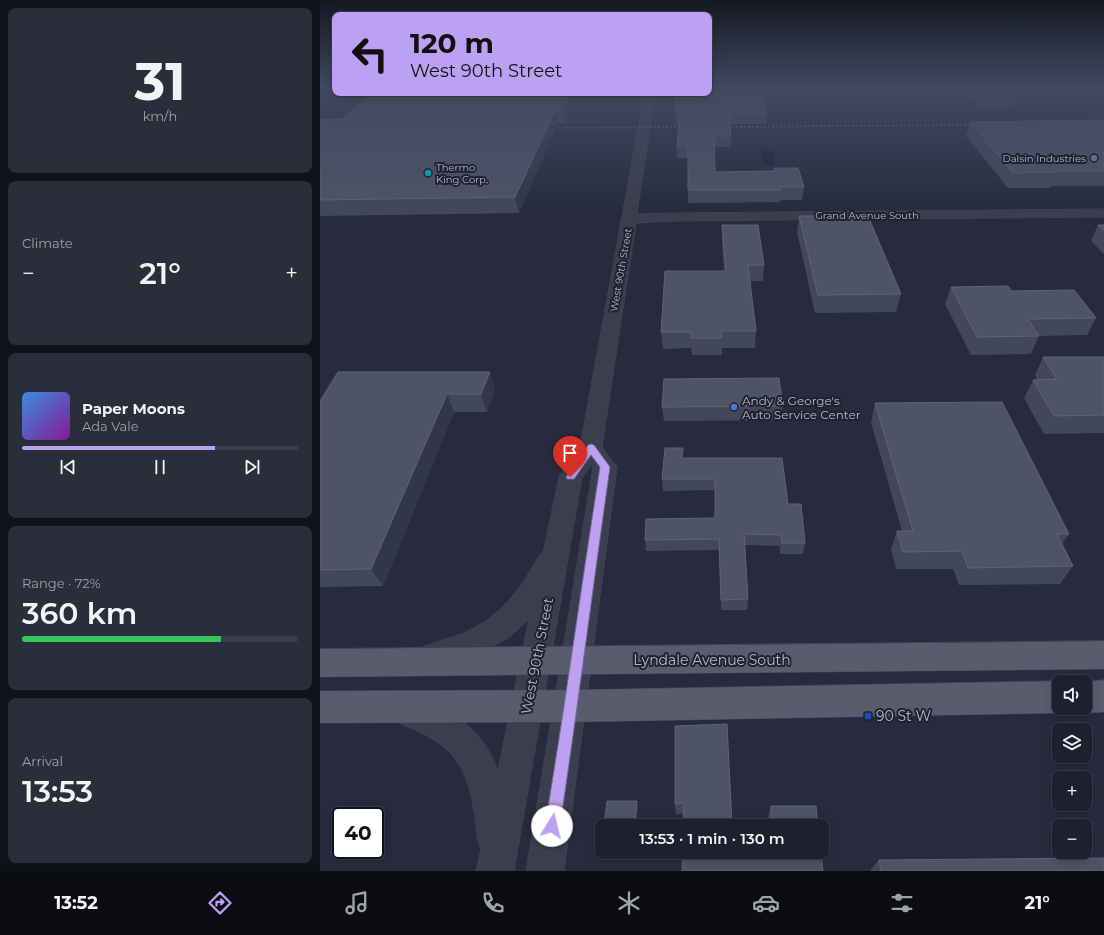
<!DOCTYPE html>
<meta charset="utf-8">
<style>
:root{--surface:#1d202e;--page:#2a2d3a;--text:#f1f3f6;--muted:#a0a3aa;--line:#3b3e4a;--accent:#bca0f2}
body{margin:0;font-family:Montserrat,sans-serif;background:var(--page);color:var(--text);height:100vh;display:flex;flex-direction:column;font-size:15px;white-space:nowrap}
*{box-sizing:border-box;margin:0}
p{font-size:13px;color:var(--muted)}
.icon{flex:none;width:22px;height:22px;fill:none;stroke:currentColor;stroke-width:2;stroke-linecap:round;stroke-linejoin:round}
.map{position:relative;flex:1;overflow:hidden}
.panel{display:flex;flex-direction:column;gap:8px;padding:8px;background:#101219;width:320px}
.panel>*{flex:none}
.top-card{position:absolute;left:12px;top:12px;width:380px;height:84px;border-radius:8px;box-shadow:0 2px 10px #0003,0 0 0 1px var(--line);background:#bca0f2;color:#111;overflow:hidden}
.controls{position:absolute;left:732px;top:675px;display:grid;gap:8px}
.controls a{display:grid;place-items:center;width:40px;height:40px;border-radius:8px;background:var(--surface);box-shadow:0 2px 10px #0003,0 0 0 1px var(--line);font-size:20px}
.speed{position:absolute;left:12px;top:807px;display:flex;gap:8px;font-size:20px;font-weight:700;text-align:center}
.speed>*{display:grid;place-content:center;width:52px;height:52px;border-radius:50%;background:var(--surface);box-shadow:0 2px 10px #0003,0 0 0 1px var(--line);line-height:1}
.speed .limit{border:2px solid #111;border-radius:6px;background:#fff;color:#111}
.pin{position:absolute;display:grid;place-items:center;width:34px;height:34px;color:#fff;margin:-41px -17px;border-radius:50% 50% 50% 0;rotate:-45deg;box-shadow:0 0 4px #0007}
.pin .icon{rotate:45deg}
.me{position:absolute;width:44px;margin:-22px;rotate:9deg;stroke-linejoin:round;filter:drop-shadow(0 0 3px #0008)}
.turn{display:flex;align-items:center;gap:14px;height:84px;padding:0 12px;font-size:18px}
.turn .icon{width:52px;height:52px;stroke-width:2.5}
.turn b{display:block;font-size:28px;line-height:34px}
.big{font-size:30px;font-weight:600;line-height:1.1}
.panel .tile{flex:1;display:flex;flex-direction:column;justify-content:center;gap:6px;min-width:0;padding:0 14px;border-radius:8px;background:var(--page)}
.panel .dial{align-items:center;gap:0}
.dial b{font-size:52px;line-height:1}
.song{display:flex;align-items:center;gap:12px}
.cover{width:48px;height:48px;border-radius:6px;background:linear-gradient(135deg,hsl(210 70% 55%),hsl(290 70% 35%))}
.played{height:4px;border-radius:2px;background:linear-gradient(90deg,var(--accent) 70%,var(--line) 70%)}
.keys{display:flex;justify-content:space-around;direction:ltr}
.heat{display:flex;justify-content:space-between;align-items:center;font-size:22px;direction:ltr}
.charge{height:6px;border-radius:3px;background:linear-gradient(90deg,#34c759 72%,var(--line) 0)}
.trip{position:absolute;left:275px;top:819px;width:234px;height:40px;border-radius:8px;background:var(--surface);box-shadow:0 2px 10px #0003,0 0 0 1px var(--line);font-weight:600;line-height:40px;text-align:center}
.tabs{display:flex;height:64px;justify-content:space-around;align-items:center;background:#0c0d12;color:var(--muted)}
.tabs .icon{width:28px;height:28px}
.tabs .current{color:var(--accent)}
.tabs b{font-size:18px;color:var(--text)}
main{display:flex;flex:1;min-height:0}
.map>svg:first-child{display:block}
</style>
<main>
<section class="panel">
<div class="tile dial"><b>31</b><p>km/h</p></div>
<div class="tile"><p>Climate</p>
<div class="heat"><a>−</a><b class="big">21°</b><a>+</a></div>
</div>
<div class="tile">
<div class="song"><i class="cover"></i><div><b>Paper Moons</b><p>Ada Vale</p></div></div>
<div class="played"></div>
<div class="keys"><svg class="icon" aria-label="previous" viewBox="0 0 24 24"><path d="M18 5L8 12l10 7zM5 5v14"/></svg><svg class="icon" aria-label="pause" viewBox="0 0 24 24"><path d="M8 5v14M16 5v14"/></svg><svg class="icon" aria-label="next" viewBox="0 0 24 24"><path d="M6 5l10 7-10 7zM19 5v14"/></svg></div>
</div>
<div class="tile"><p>Range · 72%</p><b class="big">360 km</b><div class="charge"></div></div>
<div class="tile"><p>Arrival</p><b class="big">13:53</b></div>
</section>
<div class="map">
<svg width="784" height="871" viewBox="0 0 784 871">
<rect width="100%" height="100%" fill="#272b3d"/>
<path fill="#1b1f3a" d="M441,149l12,1 1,14 -4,1 -6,-1z"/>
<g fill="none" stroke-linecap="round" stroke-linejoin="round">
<defs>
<path id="minor" d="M325,93h10l-18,121 38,-1 429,-4v8l-429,4 -39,2 -34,224 15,20 -53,404h-38l67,-403 -2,-3 -9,13 -68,393h-38l5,-22 -3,-8c-5,-37 -7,-77 -41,-99 -13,-9 -28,-14 -42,-21l-5,-11 5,-11 11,-5c46,19 71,26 92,76l31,-151 -19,18 -32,18 -45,16 -11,-4 -4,-10 4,-10c13,-5 26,-8 39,-13 40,-17 58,-43 79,-80l3,-1 16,-76 21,-31z"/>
<g id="major">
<path d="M784,641v28l-784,8v-28z"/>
<path d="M784,680v32l-19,1 -11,-5h11v-26h-1z"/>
<path d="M739,681l1,1h-1v26h11l-11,5 -488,9 -251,1v-32l251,-1z"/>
</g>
</defs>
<use href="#minor" stroke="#444656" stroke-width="1"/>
<use href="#major" stroke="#444656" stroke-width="1"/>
<use href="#minor" fill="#3b3e4d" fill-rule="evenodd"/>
<use href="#major" fill="#595c6d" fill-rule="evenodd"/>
<g stroke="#5d6174" stroke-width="1.5" stroke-dasharray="2 2" stroke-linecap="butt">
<path d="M400,127l260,-2"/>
<path d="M226,128l144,-1"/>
</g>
</g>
<g fill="#43475a">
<path d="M647,88h137v8l-2,-2 -13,1 -3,-3 -71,1 4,3 -4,10 -35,1 -14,-15z"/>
<path d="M52,93h109v3h87l2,13 -6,14h-6l-39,90 -199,3v-97h22z"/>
<path d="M355,113h91v11h-36l1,12v11h-17l1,25 59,-1v-3l30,19 -2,13h-22v2l-92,1v-45h-11v-12l2,-22h-4z"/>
<path d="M784,120v66h-53l-1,2h-42l-42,-52 4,-14z"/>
<path d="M479,216l102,78 -5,18 -81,1 -18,-81z"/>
<path d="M402,225l42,40 -1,16h-13l6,50 -1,17h-33v7h-30l-1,-7 -28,1 -2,-17 63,-61 -2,-30z"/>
<path d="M778,225h6v29l-13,-13z"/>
<path d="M631,287l60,4 85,27 -9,17 -48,1 -8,18 -60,1 -26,-51z"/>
<path d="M723,357h61v76l-60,1 -20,-36 9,-18 4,-1 -2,-4z"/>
<path d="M170,372l5,18 -8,22h-33l-71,174 -63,1v-186z"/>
<path d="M555,403l194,131 -7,10 11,22 -13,18 -101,1 -6,-16h-57l-5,-20 6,-18h5l-31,-109z"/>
<path d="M463,406l-2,14 -117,1 -2,-14z"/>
<path d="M363,458l105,46 17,39 -2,11h-23v-8l-35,-1 3,54 -1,11h-26l-2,-60 -73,1 -1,-11 70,-22v-28l-52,1 -1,-12z"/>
<path d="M355,726l57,98h36v-7l3,-11 47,20h-135v-12h-7l-1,-10z"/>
<path d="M559,860l225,11h-233v-2z"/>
</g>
<g fill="#32364a">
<path d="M100,93h16l-12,14 -4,-13z"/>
<path d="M248,96l2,13 -6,14 -2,-14z"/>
<path d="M236,109l2,14 -39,90 -4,-16z"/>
<path d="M170,372l5,18 -8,22 -6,-18z"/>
<path d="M127,394l7,18 -71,174 -12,-17z"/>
<path d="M317,801l1,3 -2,22h-1z"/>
</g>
<g fill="#4f5366" stroke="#606375">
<path d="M389,88h52l5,25h-37l2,23h-17l1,36 60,-1 -1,-3h24l6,19h-24l1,3h-93v-44h-11l3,-33h-5l1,-20h33z"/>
<path d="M654,88h35l10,8 -36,1z"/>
<path d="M52,93h109l-2,3h89l-6,13h-6l-41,88 -195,3v-81h22z"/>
<path d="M784,120v51h-49l1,1 -43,1 -43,-51z"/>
<path d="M479,216h69l33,78 -83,1z"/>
<path d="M402,225h36l6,40h-16l8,66h-35l1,7h-31v-6h-30l4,-61h61z"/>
<path d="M778,225h6v6z"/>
<path d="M688,286l3,5 63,-1 22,28 -68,1 11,17 -62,1 -26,-50z"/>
<path d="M723,357h61v58l-50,1 -21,-36 24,-1z"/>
<path d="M18,372h152l-9,22h-34l-76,175 -51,1v-169z"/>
<path d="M459,378l4,28 -121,1 2,-28z"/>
<path d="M682,402l67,132h-12l16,32 -105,2 -6,-17 -59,1 -6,-21h16l-38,-128z"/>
<path d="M345,448h18l-1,10h100l6,46h13l4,39h-23l-1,-8 -37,-1 4,65 -27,1 -2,-61 -74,1 1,-21 69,-1v-39h-53z"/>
<path d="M407,724l5,100h39v-18h45l2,20h-135l1,-23 -9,1v-78z"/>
<path d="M287,801h30l-2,25h-31z"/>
<path d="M363,852h138l2,19h-141z"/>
<path d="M784,858v13h-223l-2,-11z"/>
</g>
<linearGradient id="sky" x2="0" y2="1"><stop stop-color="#151822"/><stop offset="0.42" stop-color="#414a62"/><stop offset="1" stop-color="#414a62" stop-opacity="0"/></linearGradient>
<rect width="784" height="210" fill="url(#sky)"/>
<path fill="#bca0f2" stroke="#7a689d" d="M271,444l3,1 16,22c-17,119 -32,239 -50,359l-2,5 -6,3 -5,-3 -2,-5c20,-119 36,-239 55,-359l-9,-12 -17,24h-7l-1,-2 22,-32z"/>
<circle fill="#5c6f8a" stroke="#202232" stroke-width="1.5" cx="774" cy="158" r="4"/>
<circle fill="#0f9aa8" stroke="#202232" stroke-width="1.5" cx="108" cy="173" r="4"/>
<circle fill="#3f7fe0" stroke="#202232" stroke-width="1.5" cx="414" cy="407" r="4"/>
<rect fill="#1a4fb4" stroke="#202232" stroke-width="1.5" x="544" y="712" width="8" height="8" rx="2"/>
<g text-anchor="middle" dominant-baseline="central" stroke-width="4" stroke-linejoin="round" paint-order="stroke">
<g font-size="10" fill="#b7b9c8" stroke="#202232" text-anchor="end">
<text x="766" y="158">Dalsin Industries</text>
<text x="116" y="167" text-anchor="start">Thermo<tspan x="116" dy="12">King Corp.</tspan></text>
</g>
<g font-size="10" fill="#b7b9c8" stroke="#202232">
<text x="547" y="215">Grand Avenue South</text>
<text transform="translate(301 270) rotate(-80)">West 90th Street</text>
</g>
<g font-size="12" fill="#b7b9c8" stroke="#202232" text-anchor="start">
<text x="422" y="400">Andy &amp; George's<tspan x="422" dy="14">Auto Service Center</tspan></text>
</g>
<g font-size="14" fill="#b7b9c8" stroke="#202232">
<text transform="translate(217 656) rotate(-79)">West 90th Street</text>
<text x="392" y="660">Lyndale Avenue South</text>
</g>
<g font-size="14" fill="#b7b9c8" stroke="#202232" text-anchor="start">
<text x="556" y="716">90 St W</text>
</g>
</g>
</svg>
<div class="controls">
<a><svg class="icon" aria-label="sound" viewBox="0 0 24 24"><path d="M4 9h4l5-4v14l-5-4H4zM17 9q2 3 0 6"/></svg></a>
<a><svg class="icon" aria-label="layers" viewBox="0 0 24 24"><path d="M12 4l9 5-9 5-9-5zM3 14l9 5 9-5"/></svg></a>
<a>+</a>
<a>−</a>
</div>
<div class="speed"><div class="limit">40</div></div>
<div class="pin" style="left:250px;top:477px;background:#d93025"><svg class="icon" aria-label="arrive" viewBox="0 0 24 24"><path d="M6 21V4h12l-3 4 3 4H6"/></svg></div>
<svg class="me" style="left:232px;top:826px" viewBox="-20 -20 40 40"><circle r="19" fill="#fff"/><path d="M0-13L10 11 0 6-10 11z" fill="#bca0f2"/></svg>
<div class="trip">13:53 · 1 min · 130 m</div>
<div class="top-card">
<div class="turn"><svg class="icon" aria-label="left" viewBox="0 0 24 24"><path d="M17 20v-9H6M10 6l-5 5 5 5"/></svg><div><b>120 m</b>West 90th Street</div></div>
</div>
</div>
</main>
<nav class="tabs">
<b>13:52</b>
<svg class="icon current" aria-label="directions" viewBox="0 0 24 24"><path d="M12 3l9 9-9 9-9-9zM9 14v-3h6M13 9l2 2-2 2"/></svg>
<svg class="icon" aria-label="music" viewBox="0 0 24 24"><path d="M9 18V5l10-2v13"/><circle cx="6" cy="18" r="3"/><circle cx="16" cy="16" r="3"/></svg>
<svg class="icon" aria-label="phone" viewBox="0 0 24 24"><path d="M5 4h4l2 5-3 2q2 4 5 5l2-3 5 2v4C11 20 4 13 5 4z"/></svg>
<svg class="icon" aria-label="climate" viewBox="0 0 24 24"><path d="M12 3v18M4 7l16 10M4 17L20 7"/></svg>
<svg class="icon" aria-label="car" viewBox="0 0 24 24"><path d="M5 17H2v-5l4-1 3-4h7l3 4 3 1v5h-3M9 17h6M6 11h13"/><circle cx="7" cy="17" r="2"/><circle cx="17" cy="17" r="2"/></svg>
<svg class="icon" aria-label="filters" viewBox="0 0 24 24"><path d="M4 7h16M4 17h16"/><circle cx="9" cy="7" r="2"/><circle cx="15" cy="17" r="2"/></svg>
<b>21°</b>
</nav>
